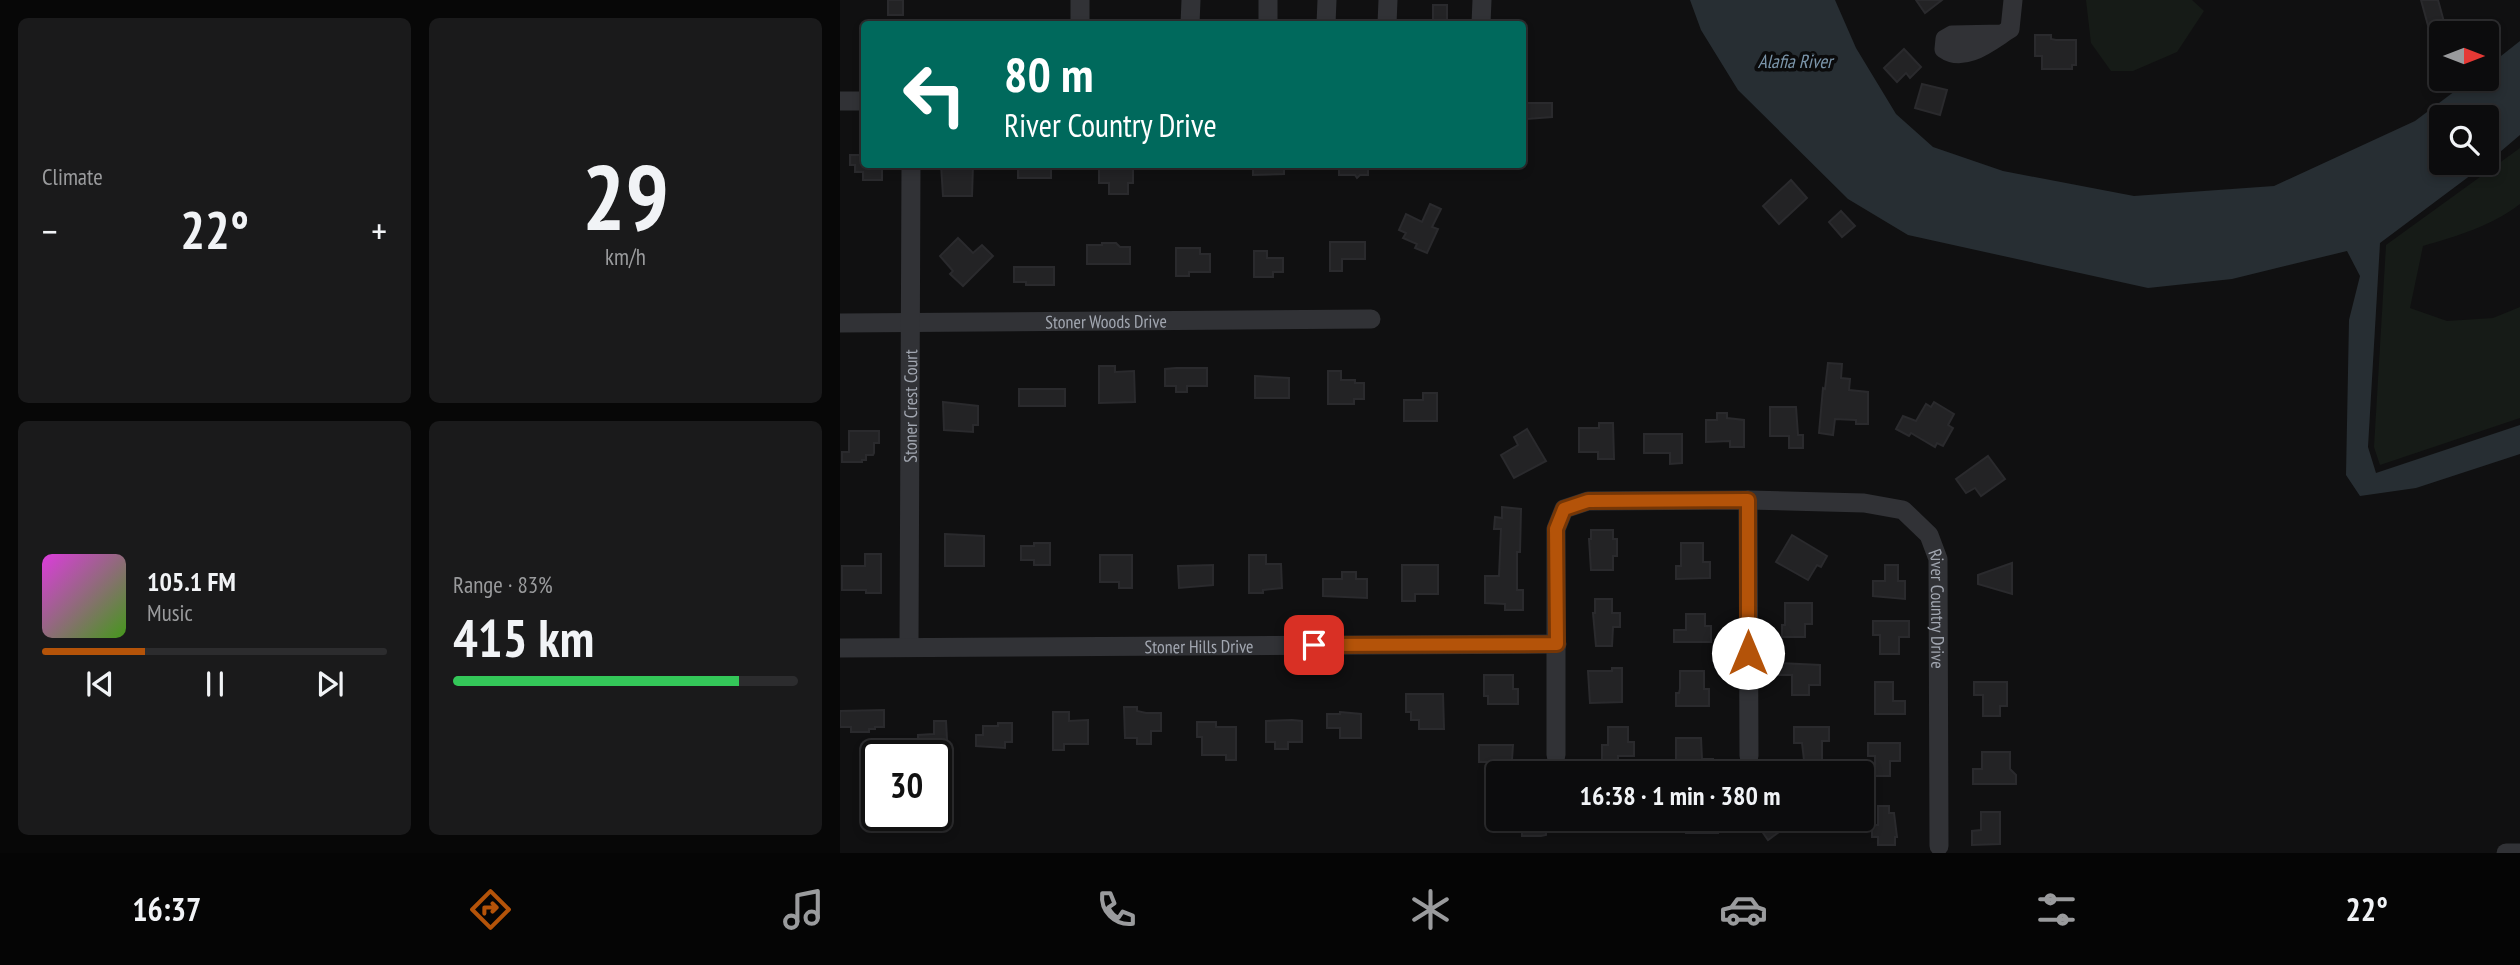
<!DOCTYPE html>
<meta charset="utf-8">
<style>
:root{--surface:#0c0c0d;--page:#1a1a1b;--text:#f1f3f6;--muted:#9a9b9d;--line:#2c2c2e;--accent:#b45309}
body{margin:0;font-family:"PT Sans Narrow",sans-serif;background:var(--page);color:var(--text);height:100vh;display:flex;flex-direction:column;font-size:26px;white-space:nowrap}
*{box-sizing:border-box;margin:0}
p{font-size:23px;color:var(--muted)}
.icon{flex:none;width:38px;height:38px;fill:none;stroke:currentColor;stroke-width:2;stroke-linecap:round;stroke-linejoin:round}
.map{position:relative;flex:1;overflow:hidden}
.panel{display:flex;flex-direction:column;gap:18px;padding:18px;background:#070707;width:840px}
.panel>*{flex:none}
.guide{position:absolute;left:21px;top:21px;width:665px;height:147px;border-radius:7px;box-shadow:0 4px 10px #0003,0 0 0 2px var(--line);background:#00695c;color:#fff;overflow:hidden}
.needle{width:46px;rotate:90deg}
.tools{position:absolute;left:1589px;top:21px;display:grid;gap:14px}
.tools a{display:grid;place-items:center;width:70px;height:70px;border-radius:7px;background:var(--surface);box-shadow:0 4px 10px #0003,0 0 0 2px var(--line);font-size:35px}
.speed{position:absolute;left:21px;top:740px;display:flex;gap:14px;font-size:35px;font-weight:700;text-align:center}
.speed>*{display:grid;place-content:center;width:91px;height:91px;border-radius:50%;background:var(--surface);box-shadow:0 4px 10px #0003,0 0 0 2px var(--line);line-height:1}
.speed .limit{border:4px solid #111;border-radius:10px;background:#fff;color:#111}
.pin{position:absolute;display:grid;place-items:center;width:60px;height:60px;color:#fff;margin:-30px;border-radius:14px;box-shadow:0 4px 10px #0006}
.me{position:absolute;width:77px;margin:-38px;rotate:0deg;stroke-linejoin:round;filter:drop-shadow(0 0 5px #0008)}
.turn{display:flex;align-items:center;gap:24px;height:147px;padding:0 28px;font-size:32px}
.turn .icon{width:91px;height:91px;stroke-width:2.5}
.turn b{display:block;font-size:49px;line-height:60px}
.big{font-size:52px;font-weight:800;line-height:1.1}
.panel .tile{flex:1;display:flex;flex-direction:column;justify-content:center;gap:10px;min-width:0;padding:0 24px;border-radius:10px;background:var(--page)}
.panel .dial{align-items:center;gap:0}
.dial b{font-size:91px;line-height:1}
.song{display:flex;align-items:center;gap:21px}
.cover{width:84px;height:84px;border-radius:10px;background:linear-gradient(135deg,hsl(300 70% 55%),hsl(100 70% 35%))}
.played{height:7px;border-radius:4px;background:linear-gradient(90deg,var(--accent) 30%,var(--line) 30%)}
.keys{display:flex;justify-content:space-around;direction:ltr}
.heat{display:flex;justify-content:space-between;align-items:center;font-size:38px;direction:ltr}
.charge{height:10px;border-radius:5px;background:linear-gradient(90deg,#34c759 83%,var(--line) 0)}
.panel .tiles{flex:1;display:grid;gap:18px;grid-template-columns:repeat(2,1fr)}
.trip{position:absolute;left:646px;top:761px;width:388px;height:70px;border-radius:7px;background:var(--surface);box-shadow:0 4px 10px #0003,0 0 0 2px var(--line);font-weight:800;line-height:70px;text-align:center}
.menu{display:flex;height:112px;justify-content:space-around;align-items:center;background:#050505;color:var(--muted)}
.menu .icon{width:49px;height:49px}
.menu .current{color:var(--accent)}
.menu b{font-size:32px;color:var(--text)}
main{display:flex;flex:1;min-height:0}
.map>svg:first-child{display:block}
</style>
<main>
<section class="panel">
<div class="tiles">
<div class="tile"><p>Climate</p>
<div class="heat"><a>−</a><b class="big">22°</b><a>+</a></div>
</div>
<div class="tile dial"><b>29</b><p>km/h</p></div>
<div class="tile">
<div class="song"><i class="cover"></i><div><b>105.1 FM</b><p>Music</p></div></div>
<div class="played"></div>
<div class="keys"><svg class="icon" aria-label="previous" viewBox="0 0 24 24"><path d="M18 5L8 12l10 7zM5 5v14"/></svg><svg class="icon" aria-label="pause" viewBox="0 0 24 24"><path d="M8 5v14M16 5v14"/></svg><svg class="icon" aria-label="next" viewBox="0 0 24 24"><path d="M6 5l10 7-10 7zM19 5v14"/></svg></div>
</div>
<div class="tile"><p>Range · 83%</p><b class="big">415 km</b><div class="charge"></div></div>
</div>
</section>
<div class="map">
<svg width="1680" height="853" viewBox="0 0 1680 853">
<rect width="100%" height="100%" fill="#101011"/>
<g fill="#161b17">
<path d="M1246,0h106l12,11 -27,41 -44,19h-22l-20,-28z"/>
<path d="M1680,148v56c-29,22 -62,32 -97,42l-13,62 37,13 46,-3 27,-11v111l-140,47 -6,-18 12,-202z"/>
</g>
<path fill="#272e33" d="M850,0h145l21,48 40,66 37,33 70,24 131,25 140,-10 141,-65 56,-42h16v-12l33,-26v94l-33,28v-46h-46v46h46l-107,80 -12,204 8,26 144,-48v29l-104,34 -56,8 -14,-21 3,-155 11,-44 -13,-25 -115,28 -84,9 -240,-53 -60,-36 -110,-109 -37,-60z"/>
<g fill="#232325" stroke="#2a2a2d" stroke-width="2">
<rect x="48" y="0" width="15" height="15"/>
<path d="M1076,0h26l-17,13z"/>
<path d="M1581,0h17l9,33h-6v29h-3z"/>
<rect x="593" y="5" width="14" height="19"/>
<path d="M1195,35h16v4l5,1h20v25h-4v4h-30v-13h-7z"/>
<path d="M1064,49l17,18 -11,11 -4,-5 -9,9 -13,-14z"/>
<path d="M1082,84l25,6 -7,25 -25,-7z"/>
<path d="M687,103h25v14l-25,2z"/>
<path d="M10,155h14v9h18v16h-19v-8h-8v-7h-5z"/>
<path d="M101,164h32l-1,32h-29z"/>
<rect x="178" y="164" width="33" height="14"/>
<path d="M259,164h34v19h-5v11h-19v-11h-10z"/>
<path d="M413,164h31v10l-31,1z"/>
<path d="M499,164h29v11h-8l-3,3 -2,-3h-16z"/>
<path d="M951,180l16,18 -28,26 -16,-18z"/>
<path d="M590,204l11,5 -9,18 6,2 -11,24 -12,-5 2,-4 -14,-6 3,-5 -7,-3 7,-16 16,8z"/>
<path d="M1001,211l14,15 -13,11 -13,-15z"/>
<path d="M118,238l15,15 9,-8 11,11 -30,30 -13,-12 3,-3 -13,-15z"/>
<path d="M490,242h35v17h-23v12h-12z"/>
<path d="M262,243h14l4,4h10v17h-43v-19h15z"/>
<path d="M336,248h24v6h10v18h-21v4h-13z"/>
<path d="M414,251h13v7h16v14h-10v5h-19z"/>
<path d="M174,267h40v18h-28v-3h-12z"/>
<path d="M988,363l14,1 -1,14 9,1 -1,11 19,2v32h-12v-4l-21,-1 -2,16 -14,-2 4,-45 2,1z"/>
<path d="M259,366h16v6l19,-1 1,31 -36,1z"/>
<path d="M336,368h31v18h-20v6h-11v-6h-11v-17z"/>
<path d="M488,371h13v9h14v3h9v16h-10v5h-26z"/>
<path d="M415,376l34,2v20h-34z"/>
<rect x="179" y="389" width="46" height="17"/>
<path d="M583,393h14v28h-33v-21h19z"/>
<path d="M103,402l35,4v19h-5v7l-29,-2z"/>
<path d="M1094,402l20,12 -6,11 5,3 -10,18 -6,-3 -2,4 -24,-14 -2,3 -13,-7 7,-13 13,5 10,-17 5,3z"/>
<path d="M930,407h26l2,28h5v13h-14v-12h-19z"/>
<path d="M877,413h10v5l17,2v27h-14v-6l-24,1v-22h11z"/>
<path d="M759,423h14l1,36h-16v-7h-19v-24h20z"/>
<path d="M687,429l19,32 -32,17 -13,-23 17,-10 -4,-8z"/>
<path d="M9,431h30v12h-5v10l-1,2h-7v5h-4v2h-20v-10h7z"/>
<path d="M804,434h38v29l-12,1v-11h-26z"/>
<path d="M1148,456l17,23 -24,17 -6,-8 -9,5 -10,-14z"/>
<path d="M662,507l19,2 -1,43h-3v38h6v20h-18v-6l-20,-1v-27h14l2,-47h-7l1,-12 7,1z"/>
<path d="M751,530h22v9h4v17h-4v14h-22l-2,-31h2z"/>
<path d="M105,534l39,2v30h-39z"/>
<path d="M952,535l35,21 -6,11 -4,-2 -9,15 -32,-18z"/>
<path d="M194,543h16v22h-16v-5h-13v-14h13z"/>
<path d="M841,543h22v19h7v16l-34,1v-13h5z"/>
<path d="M25,554h16v39h-15v-3h-24v-24h23z"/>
<path d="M260,555h32v33h-13v-6h-19z"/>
<path d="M409,555h17v9h15l1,24 -19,2v3h-14z"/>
<path d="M1172,563v31l-34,-10v-9z"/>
<path d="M373,565v20l-34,3 -1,-22z"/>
<path d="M562,565h36v29h-23v7h-13z"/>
<path d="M1045,565h13v16h7v18l-32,-3v-15h12z"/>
<path d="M502,572h14v7h11v19l-44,-2v-17h19z"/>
<path d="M755,599h17v14h8v14h-7l-1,19h-16l-3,-33h2z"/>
<path d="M945,603h27v21h-7v13h-23v-12h3z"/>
<path d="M846,614h19v12h6v16h-37v-12h12z"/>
<path d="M1033,621h36v16h-10v17h-19v-19h-7z"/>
<path d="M939,663l41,2v20h-11v10h-17v-20h-13z"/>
<path d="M772,668h10v34l-32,1 -2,-32h24z"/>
<path d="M840,671h24v18h5v17h-33v-13h3l1,-4z"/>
<path d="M644,675h29v14h5v15h-30v-8h-4z"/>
<path d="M1035,682h18v19h12v13h-30z"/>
<path d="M1134,682h33v24h-7v10h-17v-21h-9z"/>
<path d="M566,694h37l1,35h-25v-9h-8v-8h-5z"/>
<path d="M284,707h13v4l9,2h15v18h-10v13h-14v-6h-12z"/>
<path d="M44,710v17h-9v2h-6v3h-18v-5h-11v-16z"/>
<path d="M213,712h16v9l19,-1v24h-24v6h-11z"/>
<path d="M500,712l21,2v24h-21v-10h-13v-14h13z"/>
<path d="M452,720l10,1v21h-14v7h-13v-7h-9v-21z"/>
<path d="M94,721h12l2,37 -30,-2v-21l16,-1z"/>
<path d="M357,722h19v5h20v33h-10v-5h-24v-18h-5z"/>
<path d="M158,723h14v19h-7v6l-29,-2v-11h7v-9h15z"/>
<path d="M768,727h20v15h6v14h-16v4h-16v-15h6z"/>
<path d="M954,727h35v14h-7v19h-18l-2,-17h-8z"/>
<path d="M836,738h25l1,21h11v15h-41v-12h4z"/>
<path d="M1028,743h32v18h-10v15h-15v-20h-7z"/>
<path d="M639,745h34l-2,29h-16v-12h-16z"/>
<path d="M1142,752h28v17l6,6v9h-43v-15h9z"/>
<path d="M1038,806h11v7h5l3,24h-2v8h-17v-8h-6v-12h6z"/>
<path d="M1141,812h19v32l-28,1v-14l9,-1z"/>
<path d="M682,819h34v10h-10v6l-5,1h-19z"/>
<rect x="846" y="819" width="32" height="14"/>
<path d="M923,819h34l-29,21 -9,-13 6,-4z"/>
</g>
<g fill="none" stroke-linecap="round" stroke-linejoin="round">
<g stroke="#313236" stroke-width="19">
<path d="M240,24v-24"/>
<path d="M350,24l1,-24"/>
<path d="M428,24v-24"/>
<path d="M486,24l1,-24"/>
<path d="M547,24l1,-24"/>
<path d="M641,24l1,-24"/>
<path d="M1162,34l-50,1 -7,4 -1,10c21,15 48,-9 66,-20l3,-29"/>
<path d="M0,101h24"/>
<path id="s1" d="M0,323l531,-4"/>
<path d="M908,500l1,256"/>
<path id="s2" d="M69,646l2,-482"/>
<path id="s3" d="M0,648l717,-4"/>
<path id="s4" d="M716,755v-226l8,-20 24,-8 160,-1 116,3 39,7 26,25 9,24 1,287"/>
<path d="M1666,853h14"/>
</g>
</g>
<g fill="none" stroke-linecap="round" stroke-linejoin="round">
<defs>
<path id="route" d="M474,645l243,-1 -1,-115 8,-20 24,-8 160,-1v153"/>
</defs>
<use href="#route" stroke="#753606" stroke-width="18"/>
<use href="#route" stroke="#b45309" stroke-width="12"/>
</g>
<g text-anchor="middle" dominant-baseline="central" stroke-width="7" stroke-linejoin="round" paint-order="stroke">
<g font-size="18" fill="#a2a7b1" stroke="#0b0b0c">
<text stroke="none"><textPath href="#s1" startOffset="266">Stoner Woods Drive</textPath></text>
<text stroke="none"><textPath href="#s2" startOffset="240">Stoner Crest Court</textPath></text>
<text stroke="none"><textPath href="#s4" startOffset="700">River Country Drive</textPath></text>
<text stroke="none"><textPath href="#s3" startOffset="359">Stoner Hills Drive</textPath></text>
</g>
<g font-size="19" font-style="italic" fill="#7b95aa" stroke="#0b0b0c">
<text x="955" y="61">Alafia River</text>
</g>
</g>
</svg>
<div class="tools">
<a><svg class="needle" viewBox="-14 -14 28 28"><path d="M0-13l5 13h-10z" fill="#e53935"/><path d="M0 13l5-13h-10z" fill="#9a9b9d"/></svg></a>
<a><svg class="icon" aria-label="search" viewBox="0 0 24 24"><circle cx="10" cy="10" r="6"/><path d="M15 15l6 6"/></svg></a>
</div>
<div class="speed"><div class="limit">30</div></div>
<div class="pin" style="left:474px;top:645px;background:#d93025"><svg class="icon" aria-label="arrive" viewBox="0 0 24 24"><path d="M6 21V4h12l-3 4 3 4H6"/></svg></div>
<svg class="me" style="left:908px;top:653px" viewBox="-20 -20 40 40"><circle r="19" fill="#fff"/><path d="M0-13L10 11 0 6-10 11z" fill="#b45309"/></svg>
<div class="trip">16:38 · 1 min · 380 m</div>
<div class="guide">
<div class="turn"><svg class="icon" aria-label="left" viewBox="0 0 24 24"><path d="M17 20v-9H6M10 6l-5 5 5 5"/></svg><div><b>80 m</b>River Country Drive</div></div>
</div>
</div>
</main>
<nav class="menu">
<b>16:37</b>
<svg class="icon current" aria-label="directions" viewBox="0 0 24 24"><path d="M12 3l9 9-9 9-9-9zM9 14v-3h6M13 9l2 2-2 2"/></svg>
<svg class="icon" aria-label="music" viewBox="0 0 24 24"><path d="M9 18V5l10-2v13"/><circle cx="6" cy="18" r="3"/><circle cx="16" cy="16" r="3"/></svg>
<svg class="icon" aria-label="phone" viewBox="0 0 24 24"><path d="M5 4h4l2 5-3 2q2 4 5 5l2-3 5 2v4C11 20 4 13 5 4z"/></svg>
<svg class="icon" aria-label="climate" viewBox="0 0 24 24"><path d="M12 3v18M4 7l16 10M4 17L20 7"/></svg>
<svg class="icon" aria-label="car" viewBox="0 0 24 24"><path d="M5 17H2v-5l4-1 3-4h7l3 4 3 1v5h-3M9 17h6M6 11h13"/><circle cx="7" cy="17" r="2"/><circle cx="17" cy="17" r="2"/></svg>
<svg class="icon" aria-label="filters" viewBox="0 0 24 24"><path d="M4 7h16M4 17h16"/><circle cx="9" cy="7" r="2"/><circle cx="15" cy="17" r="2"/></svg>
<b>22°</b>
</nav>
